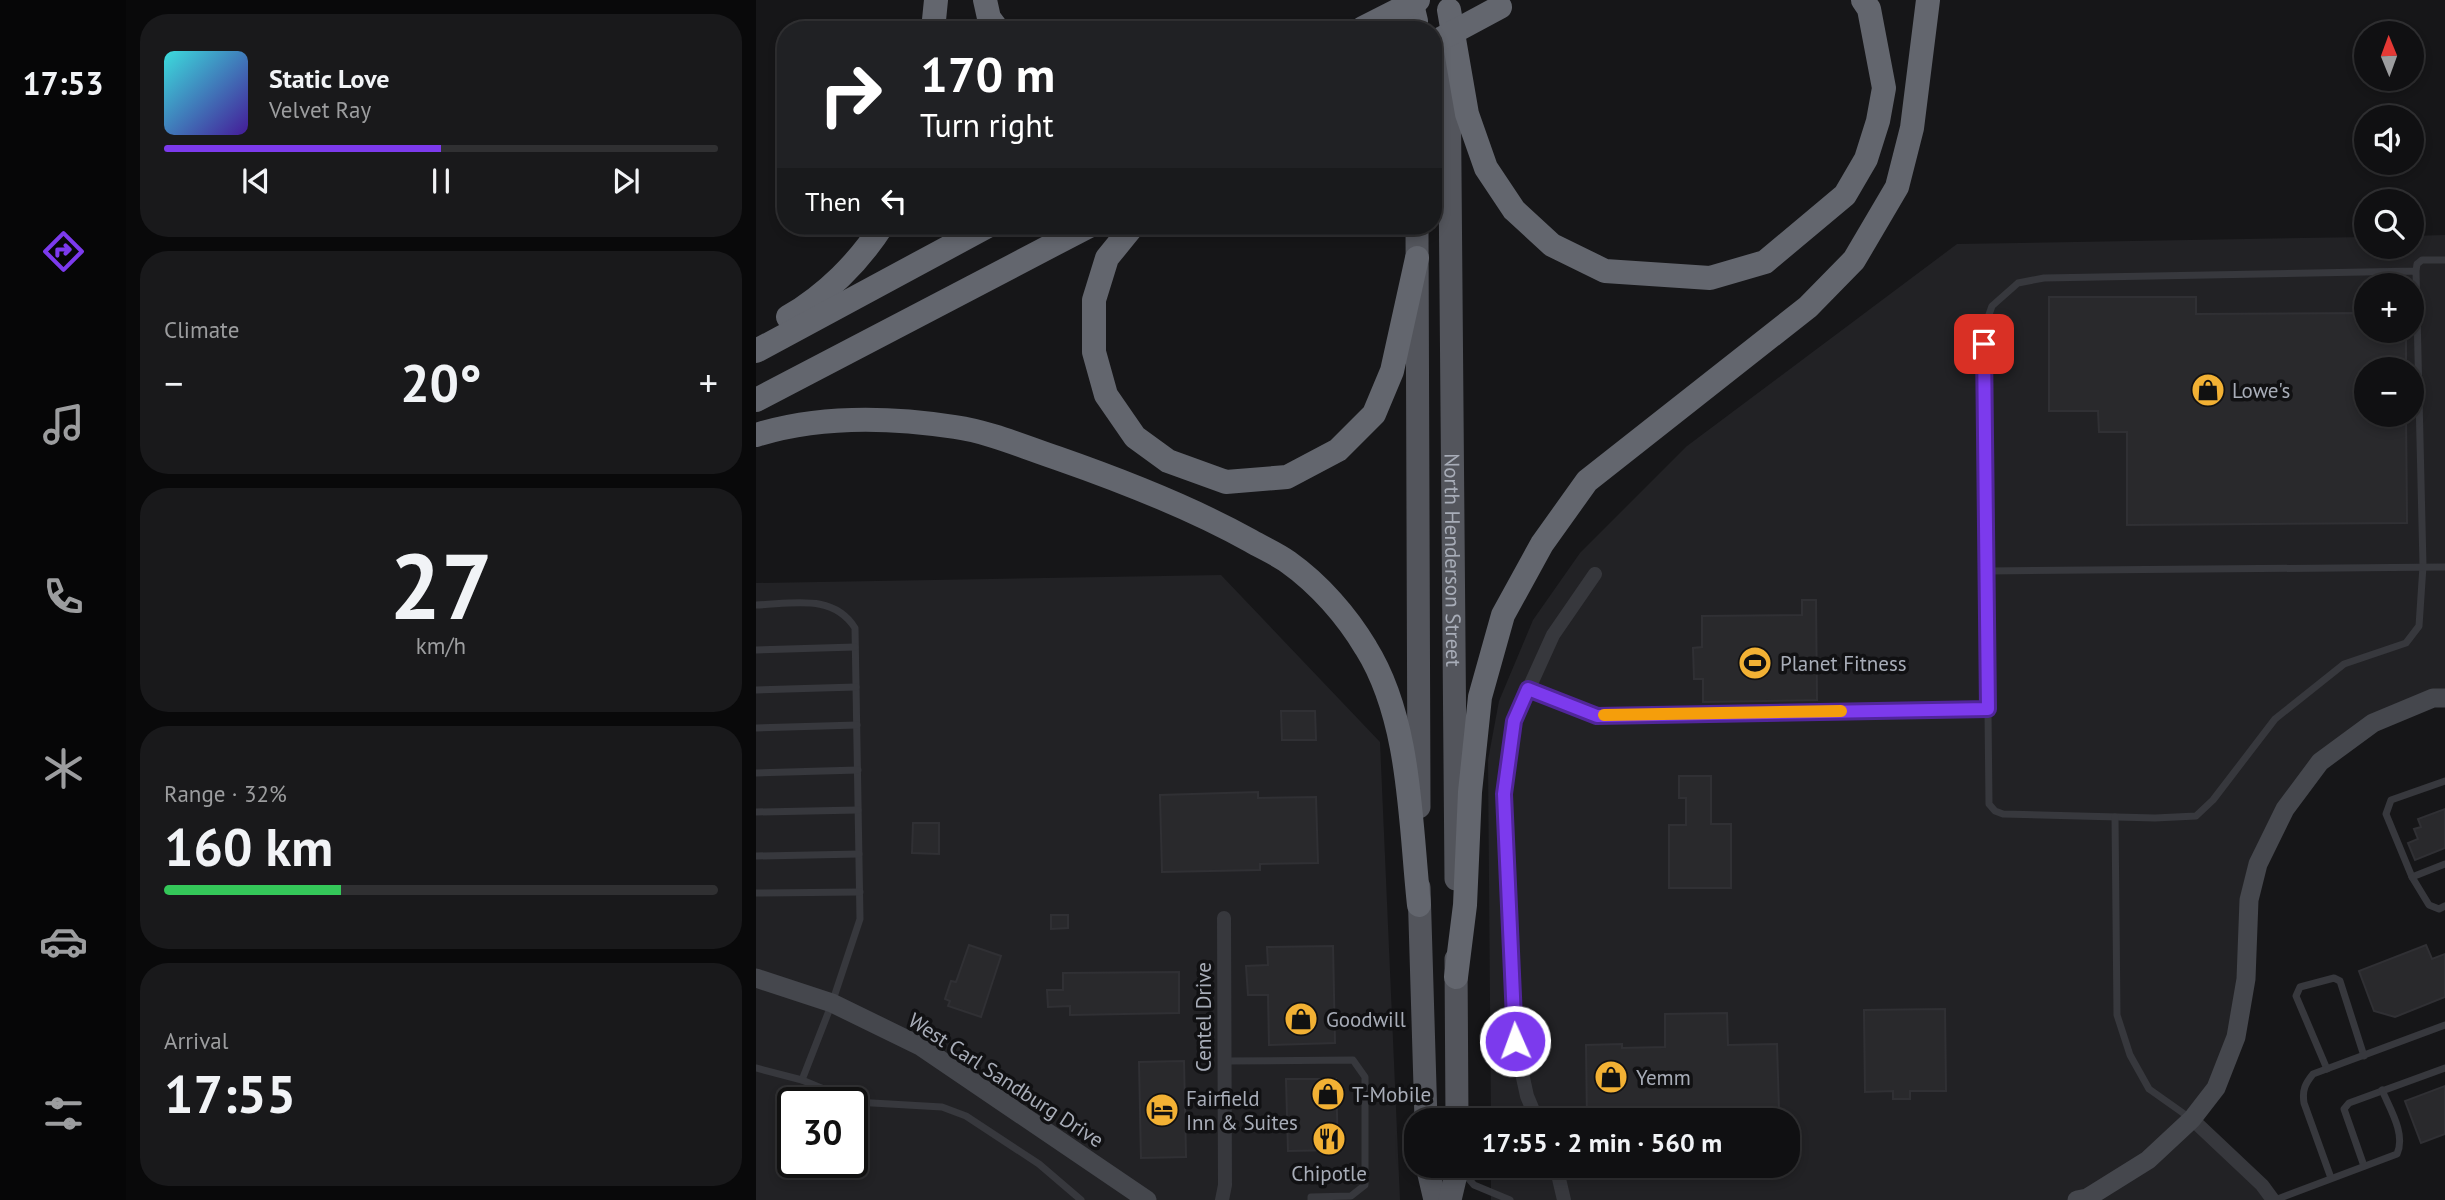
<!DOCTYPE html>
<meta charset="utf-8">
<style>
:root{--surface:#101012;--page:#19191b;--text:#f1f3f6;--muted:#9c9d9f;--line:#303032;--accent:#7c3aed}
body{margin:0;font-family:"PT Sans",sans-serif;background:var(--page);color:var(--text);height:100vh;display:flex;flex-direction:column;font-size:26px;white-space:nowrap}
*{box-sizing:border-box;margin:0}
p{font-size:23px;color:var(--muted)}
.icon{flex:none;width:38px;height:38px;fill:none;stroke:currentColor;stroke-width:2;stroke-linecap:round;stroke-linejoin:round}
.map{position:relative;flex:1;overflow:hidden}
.panel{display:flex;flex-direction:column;gap:14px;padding:14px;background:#09090a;width:630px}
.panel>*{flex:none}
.guide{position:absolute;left:21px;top:21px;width:665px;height:214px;border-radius:28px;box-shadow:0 4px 10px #0003,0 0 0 2px var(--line);background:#202124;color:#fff;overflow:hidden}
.needle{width:46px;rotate:359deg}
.controls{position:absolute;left:1598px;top:21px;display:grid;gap:14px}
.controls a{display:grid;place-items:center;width:70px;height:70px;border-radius:50%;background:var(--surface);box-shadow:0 4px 10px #0003,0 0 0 2px var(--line);font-size:35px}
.speed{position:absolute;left:21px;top:1087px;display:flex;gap:14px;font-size:35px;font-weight:700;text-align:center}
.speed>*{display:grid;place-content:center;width:91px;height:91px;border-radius:50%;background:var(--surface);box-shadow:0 4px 10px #0003,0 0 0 2px var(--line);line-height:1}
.speed .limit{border:4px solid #111;border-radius:10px;background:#fff;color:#111}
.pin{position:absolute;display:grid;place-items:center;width:60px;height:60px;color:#fff;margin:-30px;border-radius:14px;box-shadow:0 4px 10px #0006}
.me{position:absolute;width:77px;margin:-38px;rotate:358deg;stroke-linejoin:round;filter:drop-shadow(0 0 5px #0008)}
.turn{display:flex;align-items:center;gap:24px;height:147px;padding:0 28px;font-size:32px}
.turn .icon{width:91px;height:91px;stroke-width:2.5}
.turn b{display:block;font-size:49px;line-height:60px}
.then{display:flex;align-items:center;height:66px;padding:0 28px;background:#0003;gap:14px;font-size:26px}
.big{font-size:52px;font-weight:700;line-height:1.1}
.panel .widget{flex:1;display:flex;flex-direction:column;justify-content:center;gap:10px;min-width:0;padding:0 24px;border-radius:28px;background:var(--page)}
.panel .dial{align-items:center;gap:0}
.dial b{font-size:91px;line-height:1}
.song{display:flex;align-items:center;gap:21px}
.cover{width:84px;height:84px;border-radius:10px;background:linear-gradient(135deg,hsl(180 70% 55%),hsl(260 70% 35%))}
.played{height:7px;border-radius:4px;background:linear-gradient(90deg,var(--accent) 50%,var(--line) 50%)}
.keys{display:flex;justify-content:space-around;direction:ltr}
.heat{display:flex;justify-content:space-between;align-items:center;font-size:38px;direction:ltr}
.charge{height:10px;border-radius:5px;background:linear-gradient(90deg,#34c759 32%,var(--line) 0)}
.trip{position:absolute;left:648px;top:1108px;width:396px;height:70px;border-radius:28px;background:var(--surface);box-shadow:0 4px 10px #0003,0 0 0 2px var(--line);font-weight:700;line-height:70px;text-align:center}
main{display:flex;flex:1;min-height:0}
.tabs{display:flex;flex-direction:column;width:126px;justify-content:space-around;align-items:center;background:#060607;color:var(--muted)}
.tabs .icon{width:49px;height:49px}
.tabs .current{color:var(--accent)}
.tabs b{font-size:32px;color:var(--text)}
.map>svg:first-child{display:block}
</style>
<main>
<nav class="tabs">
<b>17:53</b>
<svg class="icon current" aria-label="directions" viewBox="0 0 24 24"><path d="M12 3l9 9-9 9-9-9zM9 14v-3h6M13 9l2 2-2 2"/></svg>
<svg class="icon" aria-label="music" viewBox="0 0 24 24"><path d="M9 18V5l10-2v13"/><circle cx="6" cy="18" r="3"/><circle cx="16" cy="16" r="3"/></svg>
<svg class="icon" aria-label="phone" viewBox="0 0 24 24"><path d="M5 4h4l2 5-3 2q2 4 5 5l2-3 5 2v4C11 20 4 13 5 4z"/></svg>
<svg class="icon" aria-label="climate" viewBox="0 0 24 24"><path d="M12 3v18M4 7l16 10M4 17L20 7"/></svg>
<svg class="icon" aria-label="car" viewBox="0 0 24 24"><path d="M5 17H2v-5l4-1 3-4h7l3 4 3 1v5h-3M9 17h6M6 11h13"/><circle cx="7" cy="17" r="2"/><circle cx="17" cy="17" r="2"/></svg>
<svg class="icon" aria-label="filters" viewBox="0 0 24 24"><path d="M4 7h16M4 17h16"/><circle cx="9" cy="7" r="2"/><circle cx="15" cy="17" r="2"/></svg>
</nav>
<section class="panel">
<div class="widget">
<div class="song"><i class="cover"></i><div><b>Static Love</b><p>Velvet Ray</p></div></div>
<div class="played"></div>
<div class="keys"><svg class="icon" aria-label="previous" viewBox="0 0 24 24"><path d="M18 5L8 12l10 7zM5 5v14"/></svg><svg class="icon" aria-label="pause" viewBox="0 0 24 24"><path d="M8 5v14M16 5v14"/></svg><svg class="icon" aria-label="next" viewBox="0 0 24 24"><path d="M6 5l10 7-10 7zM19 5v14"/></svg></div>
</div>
<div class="widget"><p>Climate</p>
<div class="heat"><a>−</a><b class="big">20°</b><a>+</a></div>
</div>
<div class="widget dial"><b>27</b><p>km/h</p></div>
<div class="widget"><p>Range · 32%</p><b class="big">160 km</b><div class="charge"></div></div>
<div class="widget"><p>Arrival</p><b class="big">17:55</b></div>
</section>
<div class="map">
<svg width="1689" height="1200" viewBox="0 0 1689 1200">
<rect width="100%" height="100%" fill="#161618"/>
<g fill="#222225" fill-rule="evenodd">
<path d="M1689,235v463h-12l-113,64 -62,102 -22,173 -44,82 81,81h-782v-34h296v-46h-296l-3,-360 11,-59 34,-81 47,-67 107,-107 270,-202 409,-7v10h46v-11zM1610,285h46v46h-46zM1610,369h46v46h-46z"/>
<path d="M465,575l159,167 20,458h-644v-617zM37,1102h59v60h-59z"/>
</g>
<g fill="#29292c" stroke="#303034" stroke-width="2">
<path d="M1293,297h147v17l170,-1v18h40v38h-40v46h40l1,108 -280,2v-93h-28l-1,-21h-49z"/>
<path d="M1046,600h14l1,100 -114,2v-23h-9l-1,-31 9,-1v-31l100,-1z"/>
<path d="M525,711h34l1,29h-34z"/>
<path d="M923,776h32v48h20v64h-62v-63h17v-27h-7z"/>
<path d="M502,792v6l58,-1 2,66 -58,1v6l-98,2 -2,-77z"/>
<path d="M1689,809v39l-30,12 -7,-17 10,-4 -4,-10 7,-2 -3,-8z"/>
<path d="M157,823h26v31l-27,-1z"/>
<path d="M295,915h17v13l-17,1z"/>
<path d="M213,945l32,11 -20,61 -33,-11 2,-5 -5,-2 6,-18 5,1z"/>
<path d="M1670,945l6,14 13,-5v43l-50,20 -21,-6 -15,-40z"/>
<path d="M577,946l2,97 -66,2 -1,-50h-20l-2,-29 22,-1 -1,-18z"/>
<path d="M423,972v41l-109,2v-9l-22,1 -1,-17h16v-17z"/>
<path d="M1189,1009l1,82h-36v8h-17v-8l-28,1 -1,-82z"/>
<path d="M971,1013l1,32 49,-1 2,66 -128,3v7h-64l-1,-75 36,-1v4l43,-1v-33z"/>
<path d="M428,1061l2,96 -45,1 -2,-96z"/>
<path d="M530,1079h50l2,71 -50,1z"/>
<path d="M1689,1086v48l-24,9 -16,-42z"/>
</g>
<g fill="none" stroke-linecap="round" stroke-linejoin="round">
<g stroke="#37383d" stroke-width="7">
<path d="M1660,271l-372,7 -26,5 -26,23 -6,17 -2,21 5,460 6,7 8,3 152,4 41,-2 17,-16 62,-81 69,-55 62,-21 13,-17 4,-60 -7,-295 1,-7 5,-4h23"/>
<path d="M1231,571l458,-4"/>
<path d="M0,605c36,-1 77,-12 99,23l5,291 -28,84 -30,77"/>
<path d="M0,650l99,-3"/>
<path d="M0,690l100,-3"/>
<path d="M773,690l68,26 391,-7"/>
<path d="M0,728l101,-3"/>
<path d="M0,773l102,-3"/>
<path d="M1689,781l-54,19 -5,14 26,63 17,28 10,4 6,-3"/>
<path d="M0,812l102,-2"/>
<path d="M1359,817l2,198 13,40 19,34 41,29"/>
<path d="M0,856l103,-2"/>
<path d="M1656,877l33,-13"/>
<path d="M0,893l104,-1"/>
<path d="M469,1061l128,-1 12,17v108l-14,11 -40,1v3"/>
<path d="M0,1068l46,12 53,22 87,5 24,9 73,48 42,36"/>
<path d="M1571,1069l-31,-73 4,-9 34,-9 6,3 24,75"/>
<path d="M1608,1166l-20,-57 5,-6 96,-35"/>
<path d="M705,1170l13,15 36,15"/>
<path d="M1575,1178l-27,-75c-2,-13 1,-19 9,-29l132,-49"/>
<path d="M1519,1200l122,-46c9,-20 -7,-45 -15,-64"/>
</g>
<g stroke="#37383d" stroke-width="14">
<path d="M1436,1119l70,66 11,15"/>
<path d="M781,1120l-10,-24 -12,-55 -11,-247 10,-73 39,-86 42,-61"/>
<path d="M800,1166l8,34"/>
<path d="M466,1200l3,-15 -1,-267"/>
</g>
<g stroke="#45474d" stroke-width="19">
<path d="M0,978l76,25 88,43 227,154"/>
<path d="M1321,1200l10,-2 61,-38 44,-41 24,-31 20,-51 10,-58 3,-79 9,-36 27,-55 35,-47 53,-39 60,-25h12"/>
</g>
<g stroke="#53555c" stroke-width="23">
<path id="s1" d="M693,56l7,823"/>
<path d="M661,226l2,581"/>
<path d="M663,887l7,233"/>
<path d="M700,959l1,161"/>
<path d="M671,1166l8,34"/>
<path d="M694,1200l8,-34"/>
</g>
<g stroke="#63666e" stroke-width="24">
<path d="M229,0l4,18 9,12"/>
<path d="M655,0l5,21"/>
<path d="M693,10l18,104 19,54 28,42 38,35 53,26 105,7 55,-16 80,-67 21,-36 12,-38 6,-33 -15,-79 -6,-9"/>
<path d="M177,30l3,-30"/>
<path d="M377,226l-26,32 -13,42v52l12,43 29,42 33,24 58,21 61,-5 51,-27 36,-36 18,-43 25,-113"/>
<path d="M32,317c38,-22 71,-55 94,-91"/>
<path d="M0,351l232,-125"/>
<path d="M0,400l333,-174"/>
<path d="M0,435c64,-20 134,-18 199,-8 35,5 69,20 102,31 66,23 133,49 194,83 12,7 26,13 37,21 31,22 59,54 78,86 45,72 44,174 53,257"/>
<path d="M700,977l9,-72 5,-113 10,-95 23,-82 39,-71 45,-63 221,-174 46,-47 43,-73 15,-59 16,-128"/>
</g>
<g stroke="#63666e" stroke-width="24">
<path d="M607,28l55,-28"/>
<path d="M677,43l67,-36"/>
</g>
</g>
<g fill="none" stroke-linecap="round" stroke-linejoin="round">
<defs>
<path id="route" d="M759,1041l-11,-247 10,-73 14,-32 69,27 391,-7 -4,-365"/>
</defs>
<use href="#route" stroke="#51269a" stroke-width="18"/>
<use href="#route" stroke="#7c3aed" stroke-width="12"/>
<path stroke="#f59e0b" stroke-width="12" d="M848,715l237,-4"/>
</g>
<defs>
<symbol id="shop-disc" viewBox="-11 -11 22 22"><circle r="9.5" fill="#f2b134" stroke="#111113"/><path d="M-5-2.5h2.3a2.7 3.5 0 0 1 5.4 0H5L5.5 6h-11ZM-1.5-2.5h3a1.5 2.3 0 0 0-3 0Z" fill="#111"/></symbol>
<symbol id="stadium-disc" viewBox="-11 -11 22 22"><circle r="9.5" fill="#f2b134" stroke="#111113"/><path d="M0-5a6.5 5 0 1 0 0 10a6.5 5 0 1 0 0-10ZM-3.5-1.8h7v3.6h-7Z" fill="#111"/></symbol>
<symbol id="hotel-disc" viewBox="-11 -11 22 22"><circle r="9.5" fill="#f2b134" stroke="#111113"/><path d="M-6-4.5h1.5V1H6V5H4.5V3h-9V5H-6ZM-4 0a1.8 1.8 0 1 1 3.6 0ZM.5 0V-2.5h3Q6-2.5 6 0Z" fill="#111"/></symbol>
<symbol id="restaurant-disc" viewBox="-11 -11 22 22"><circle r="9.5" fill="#f2b134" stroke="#111113"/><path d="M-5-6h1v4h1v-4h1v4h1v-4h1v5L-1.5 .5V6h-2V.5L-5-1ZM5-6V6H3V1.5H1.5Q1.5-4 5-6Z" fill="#111"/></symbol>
</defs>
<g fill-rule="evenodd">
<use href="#shop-disc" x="1433" y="371" width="38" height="38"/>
<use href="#stadium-disc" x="980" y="644" width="38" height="38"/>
<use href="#shop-disc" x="526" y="1000" width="38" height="38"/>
<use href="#shop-disc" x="836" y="1058" width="38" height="38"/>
<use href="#shop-disc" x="553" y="1075" width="38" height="38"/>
<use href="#hotel-disc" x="387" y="1091" width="38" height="38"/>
<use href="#restaurant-disc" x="554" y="1120" width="38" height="38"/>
</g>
<g text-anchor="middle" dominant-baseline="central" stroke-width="7" stroke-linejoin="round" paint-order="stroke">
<g font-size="21" fill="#a8adb8" stroke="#111113" text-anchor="start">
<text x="1476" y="390">Lowe's</text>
<text x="1024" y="663">Planet Fitness</text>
<text x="570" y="1019">Goodwill</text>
<text x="880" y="1077">Yemm</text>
<text x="596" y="1094">T-Mobile</text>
<text x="430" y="1098">Fairfield<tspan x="430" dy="24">Inn &amp; Suites</tspan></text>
<text x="573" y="1173" text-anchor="middle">Chipotle</text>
</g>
<g font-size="21" fill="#a8adb8" stroke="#111113">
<text stroke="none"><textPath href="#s1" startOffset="504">North Henderson Street</textPath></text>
<text transform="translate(447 1017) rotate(-90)">Centel Drive</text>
<text transform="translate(250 1080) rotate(33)">West Carl Sandburg Drive</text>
</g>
</g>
</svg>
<div class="controls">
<a><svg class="needle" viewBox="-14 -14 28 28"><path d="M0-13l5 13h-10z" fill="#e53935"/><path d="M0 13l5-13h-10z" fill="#9c9d9f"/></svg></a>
<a><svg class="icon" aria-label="sound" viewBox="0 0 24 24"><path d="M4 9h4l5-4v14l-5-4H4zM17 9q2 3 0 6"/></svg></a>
<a><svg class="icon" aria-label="search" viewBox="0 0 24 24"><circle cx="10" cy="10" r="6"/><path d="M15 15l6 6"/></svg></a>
<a>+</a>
<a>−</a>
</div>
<div class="speed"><div class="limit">30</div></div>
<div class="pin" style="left:1228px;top:344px;background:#d93025"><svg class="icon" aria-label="arrive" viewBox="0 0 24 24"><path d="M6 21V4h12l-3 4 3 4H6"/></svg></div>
<svg class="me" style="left:759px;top:1041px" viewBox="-20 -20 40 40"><circle r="17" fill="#7c3aed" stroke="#fff" stroke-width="3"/><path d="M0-11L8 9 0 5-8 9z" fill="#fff"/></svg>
<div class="trip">17:55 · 2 min · 560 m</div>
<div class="guide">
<div class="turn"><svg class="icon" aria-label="right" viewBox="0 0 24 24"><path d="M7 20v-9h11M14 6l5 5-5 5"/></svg><div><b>170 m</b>Turn right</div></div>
<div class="then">Then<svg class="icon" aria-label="left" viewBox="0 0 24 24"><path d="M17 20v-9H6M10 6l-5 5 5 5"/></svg></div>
</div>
</div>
</main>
